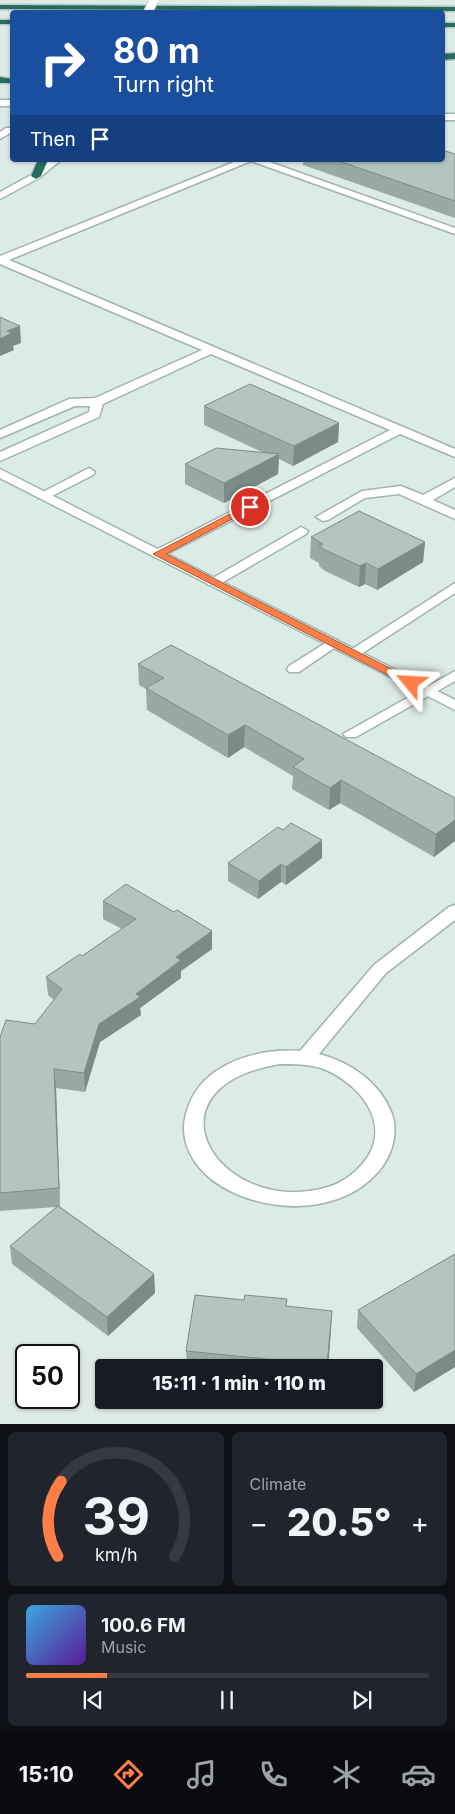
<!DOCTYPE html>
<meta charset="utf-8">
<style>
:root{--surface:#171b24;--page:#20242c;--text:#f1f3f6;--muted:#9ea1a6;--line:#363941;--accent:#ff7e48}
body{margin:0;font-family:Inter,sans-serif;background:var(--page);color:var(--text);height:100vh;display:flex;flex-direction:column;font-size:19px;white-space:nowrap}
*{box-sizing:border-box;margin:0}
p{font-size:16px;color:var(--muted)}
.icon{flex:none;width:28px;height:28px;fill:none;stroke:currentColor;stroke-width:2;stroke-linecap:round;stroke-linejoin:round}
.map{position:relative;height:1424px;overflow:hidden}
.side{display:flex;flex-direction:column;gap:8px;padding:8px;background:#0d0f14;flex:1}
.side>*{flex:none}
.banner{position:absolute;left:10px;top:10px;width:435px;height:152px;border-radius:5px;box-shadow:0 1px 4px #0004;background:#1a4fa0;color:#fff;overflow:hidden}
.speed{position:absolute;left:15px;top:1344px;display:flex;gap:10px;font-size:25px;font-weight:700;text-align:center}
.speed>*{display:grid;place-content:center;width:65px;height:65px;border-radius:50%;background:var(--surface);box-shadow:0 1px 4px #0004;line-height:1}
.speed .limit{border:2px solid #111;border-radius:8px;background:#fff;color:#111}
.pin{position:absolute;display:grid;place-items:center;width:42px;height:42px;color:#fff;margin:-21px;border:2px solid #fff;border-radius:50%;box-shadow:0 1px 5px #0007}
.me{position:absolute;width:55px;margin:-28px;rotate:297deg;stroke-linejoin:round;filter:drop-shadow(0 0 4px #0008)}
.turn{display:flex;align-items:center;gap:18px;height:105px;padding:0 20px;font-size:22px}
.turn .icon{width:65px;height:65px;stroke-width:2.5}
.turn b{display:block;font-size:35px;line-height:42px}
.then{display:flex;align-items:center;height:48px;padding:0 20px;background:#0003;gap:10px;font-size:19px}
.big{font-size:38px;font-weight:800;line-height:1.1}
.side .card{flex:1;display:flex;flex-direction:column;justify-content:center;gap:8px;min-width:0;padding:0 18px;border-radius:8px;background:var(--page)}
.side .dial{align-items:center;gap:0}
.dial svg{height:130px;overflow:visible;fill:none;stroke:var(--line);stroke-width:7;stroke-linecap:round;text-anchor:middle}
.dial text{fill:var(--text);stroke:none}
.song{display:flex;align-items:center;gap:15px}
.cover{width:60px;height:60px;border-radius:8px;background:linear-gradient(135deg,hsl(200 70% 55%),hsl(270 70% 35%))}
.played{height:5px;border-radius:2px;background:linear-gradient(90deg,var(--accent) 20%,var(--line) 20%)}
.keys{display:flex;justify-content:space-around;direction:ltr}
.heat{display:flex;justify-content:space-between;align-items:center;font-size:28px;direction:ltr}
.side .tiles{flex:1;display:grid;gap:8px;grid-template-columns:1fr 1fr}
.card:last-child{grid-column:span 2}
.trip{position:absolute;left:95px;top:1359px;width:288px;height:50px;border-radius:5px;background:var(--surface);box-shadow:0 1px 4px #0004;font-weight:800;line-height:50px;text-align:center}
.tab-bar{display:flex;height:80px;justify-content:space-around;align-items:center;background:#090b0e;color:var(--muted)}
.tab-bar .icon{width:35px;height:35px}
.tab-bar .on{color:var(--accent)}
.tab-bar b{font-size:22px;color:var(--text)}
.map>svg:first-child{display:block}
</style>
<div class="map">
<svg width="455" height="1424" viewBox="0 0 455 1424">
<rect width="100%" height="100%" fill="#ddebe6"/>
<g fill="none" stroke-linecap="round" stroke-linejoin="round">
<defs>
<g id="lane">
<rect x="0" y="100" width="12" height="6"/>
<rect x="442" y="114" width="13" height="6"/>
<path d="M6,128h6v4l-12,7v-7z"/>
<path d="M239,160h25l191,68v6l-204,-73 -242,99 446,189v8l-55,-23 -241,124 -5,-1 -2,-3 2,-3 236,-121 -179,-76 -108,50 -4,13 -99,44v-9l89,-40 1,-6h-15l-75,32v-8l69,-31 26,-1 107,-48 -202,-86v-8z"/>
<path d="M89,468l6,4 -2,3 -45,23h-10l-1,-3z"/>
<path d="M455,478v9l-22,13 22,10v9l-56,-25 -34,4 -37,22 -5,1 -7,-4 46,-26 39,-5 22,9z"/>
<path d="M301,527l7,4 -2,3 -88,51h-10l-2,-3z"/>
<path d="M455,583v10l-97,63 -5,1 -7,-4z"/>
<path d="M332,639l5,1 2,3 -2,3 -38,26h-10l-2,-3 2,-3z"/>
<path d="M455,671v10l-99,56h-10l-3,-3z"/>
</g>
<path id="street" d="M455,905v15l-69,53 -67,81c31,8 61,28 73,60 6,18 1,38 -10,53 -62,82 -237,23 -190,-69 19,-37 70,-50 108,-47l74,-86 75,-58zM280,1064c14,0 28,0 41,4 38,14 73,56 43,94 -9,11 -22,21 -36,25 -109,32 -191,-99 -48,-123z"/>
<g id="secondary">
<path d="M50,160h11l-22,18 -39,21v-7l33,-18z"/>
<path d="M0,469l455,231v10l-455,-232z"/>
</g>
<g id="highway">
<path d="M0,5l455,2v4l-455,-2z"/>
<rect x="0" y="20" width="12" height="4"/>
<rect x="442" y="23" width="13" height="4"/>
<path d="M455,53v6l-13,1v-6z"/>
<path d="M0,77l12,2v4h-12z"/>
<path d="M38,160h10l-7,16 -5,3 -5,-3z"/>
</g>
</defs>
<use href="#lane" stroke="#a0b3ae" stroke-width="3"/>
<use href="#street" stroke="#a0b3ae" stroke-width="3"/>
<use href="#secondary" stroke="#9bb8af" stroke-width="3"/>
<use href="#highway" stroke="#bbc5c3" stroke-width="3"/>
<use href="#lane" fill="#fff" fill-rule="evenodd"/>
<use href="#street" fill="#fff" fill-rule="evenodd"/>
<use href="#secondary" fill="#fff" fill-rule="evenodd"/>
<use href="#highway" fill="#256c61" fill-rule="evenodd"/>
<defs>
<path id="secondary-bridge" d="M148,12l6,-12"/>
</defs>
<use href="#secondary-bridge" stroke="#9bb8af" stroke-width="10" stroke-linecap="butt"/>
<use href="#secondary-bridge" stroke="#fff" stroke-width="9"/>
</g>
<g fill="#99aaa4">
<path d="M455,154v64l-152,-53v-5h139z"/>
<path d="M204,406l135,17 -1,19 -45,24 -14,-7 -1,15 -54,29 -39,-19v-20l79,-11 -60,-28z"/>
<path d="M311,537l114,5 -2,20 -46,28 -12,-6 -6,3 -34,-16 -6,-5v-3l-9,-5z"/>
<path d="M138,664l317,134v43l-21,16 -94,-54 -11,7 -37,-21 1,-13 -49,-29 -16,11 -81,-48 -1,-21 -7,-4z"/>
<path d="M322,858l-36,27 -5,-3 -23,17 -30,-18v-18z"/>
<path d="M103,901l71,11 38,19v18l-31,22v7l-41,30 1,7 -41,27 -15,50 -29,-4 4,118h-1l95,68 1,19 -47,43 -96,-72 -2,-18 46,-39 -56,4v-174l35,-13 19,-24 -6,-5 -2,-18 36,-21 40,-27 -19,-10z"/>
<path d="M455,1254v113l-41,25 -57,-64 1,-18z"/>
<path d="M287,1307l44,23 -3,38h-141l-1,-17z"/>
</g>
<g fill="#7d8b86">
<path d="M20,326l1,17 -8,3 1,4 -14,6v-17l7,-8z"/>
<path d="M339,423l-1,19 -45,24 1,-20z"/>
<path d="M279,454l-1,20 -54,29v-20z"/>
<path d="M425,542l-2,20 -46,28 1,-21z"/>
<path d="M366,563l-1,21 -6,3 1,-21z"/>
<path d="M245,725l-1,22 -16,11v-23z"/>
<path d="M341,780l-1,23 -11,7 1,-22z"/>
<path d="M455,820v21l-21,16 2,-23z"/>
<path d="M322,840v18l-36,27v-18z"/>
<path d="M281,864v18l-23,17 1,-18z"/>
<path d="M212,931v18l-31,22v7l-41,30 1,7 -41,27 -15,50 -1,-19 15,-49 37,-30 40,-37z"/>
<path d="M54,1069l2,19 4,118 -1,-18z"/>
<path d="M154,1274l1,19 -47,43 -1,-19z"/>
<path d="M332,1311l-1,19 -3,38h-1z"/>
<path d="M455,1350v17l-41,25 2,-18z"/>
</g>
<g fill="#b2c6bf" stroke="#7d8b86">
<path d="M442,150l13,4v47l-119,-41h106z"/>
<path d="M0,317l20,9 -13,5 5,2 -12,6z"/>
<path d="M250,384l89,39 -45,23 -90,-40z"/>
<path d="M216,448l63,6 -55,29 -39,-19z"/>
<path d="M359,511l66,31 -47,27 -12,-6 -6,3 -35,-16 -6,-4 4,-2 -12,-7z"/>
<path d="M171,645l284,153v22l-19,14 -95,-54 -11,8 -37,-21 11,-8 -59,-34 -17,10 -82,-47 18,-10 -26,-14z"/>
<path d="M291,823l31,17 -36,27 -5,-3 -22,17 -31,-18 50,-36 5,3z"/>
<path d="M126,884l48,28 3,-2 35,21 -36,26 5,3 -45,34 4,3 -41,27 -15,49 -30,-4 5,119 -59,5v-156l6,-17 29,4 27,-35 -16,-12 34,-23 2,2 54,-37 -33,-18z"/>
<path d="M58,1206l96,68 -47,43 -97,-71z"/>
<path d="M455,1254v96l-39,24 -58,-64z"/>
<path d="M195,1295l49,5 1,-5 42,4 -1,7 46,5 -5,54 -141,-14z"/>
</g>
<path fill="#ff7e48" stroke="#a6522f" d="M247,505l8,2 -89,47 249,127v4h-8l-254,-131z"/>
</svg>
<div class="speed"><div class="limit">50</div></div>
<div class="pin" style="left:250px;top:507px;background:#d93025"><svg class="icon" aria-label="arrive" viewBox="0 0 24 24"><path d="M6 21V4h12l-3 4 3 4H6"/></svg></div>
<svg class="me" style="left:411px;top:683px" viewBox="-20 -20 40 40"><path d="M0-17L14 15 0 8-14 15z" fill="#ff7e48" stroke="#fff" stroke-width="4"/></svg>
<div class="trip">15:11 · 1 min · 110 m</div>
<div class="banner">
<div class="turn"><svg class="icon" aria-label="right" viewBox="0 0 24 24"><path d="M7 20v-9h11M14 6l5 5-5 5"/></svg><div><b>80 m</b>Turn right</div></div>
<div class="then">Then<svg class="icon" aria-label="arrive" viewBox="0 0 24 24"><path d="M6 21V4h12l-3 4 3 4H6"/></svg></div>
</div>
</div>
<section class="side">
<div class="tiles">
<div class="card dial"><svg viewBox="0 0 100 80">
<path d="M14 69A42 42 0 1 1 86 69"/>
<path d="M14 69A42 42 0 0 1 16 23" stroke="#ff7e48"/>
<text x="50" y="56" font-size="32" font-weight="700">39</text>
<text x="50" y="72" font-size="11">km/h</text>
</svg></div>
<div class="card"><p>Climate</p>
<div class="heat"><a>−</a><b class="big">20.5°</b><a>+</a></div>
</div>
<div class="card">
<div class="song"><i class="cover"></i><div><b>100.6 FM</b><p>Music</p></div></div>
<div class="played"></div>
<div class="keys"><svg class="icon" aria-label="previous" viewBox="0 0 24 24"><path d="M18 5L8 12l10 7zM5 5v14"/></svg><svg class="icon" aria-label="pause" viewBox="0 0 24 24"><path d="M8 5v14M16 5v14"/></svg><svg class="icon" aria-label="next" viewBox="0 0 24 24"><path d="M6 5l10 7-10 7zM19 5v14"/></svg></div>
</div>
</div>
</section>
<nav class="tab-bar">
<b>15:10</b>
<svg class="icon on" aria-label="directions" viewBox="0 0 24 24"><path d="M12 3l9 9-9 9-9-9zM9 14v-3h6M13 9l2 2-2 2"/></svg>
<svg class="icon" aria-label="music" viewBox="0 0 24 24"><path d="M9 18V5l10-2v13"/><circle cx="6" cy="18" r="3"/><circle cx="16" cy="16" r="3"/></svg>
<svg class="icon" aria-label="phone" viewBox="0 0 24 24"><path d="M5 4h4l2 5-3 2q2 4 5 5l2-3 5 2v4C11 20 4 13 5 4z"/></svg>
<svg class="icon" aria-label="climate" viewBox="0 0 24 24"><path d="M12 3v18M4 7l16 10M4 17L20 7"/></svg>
<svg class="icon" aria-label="car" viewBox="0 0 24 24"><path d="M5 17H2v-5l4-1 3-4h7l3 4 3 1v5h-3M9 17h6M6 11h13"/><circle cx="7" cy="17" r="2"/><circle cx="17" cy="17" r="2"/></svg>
</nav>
